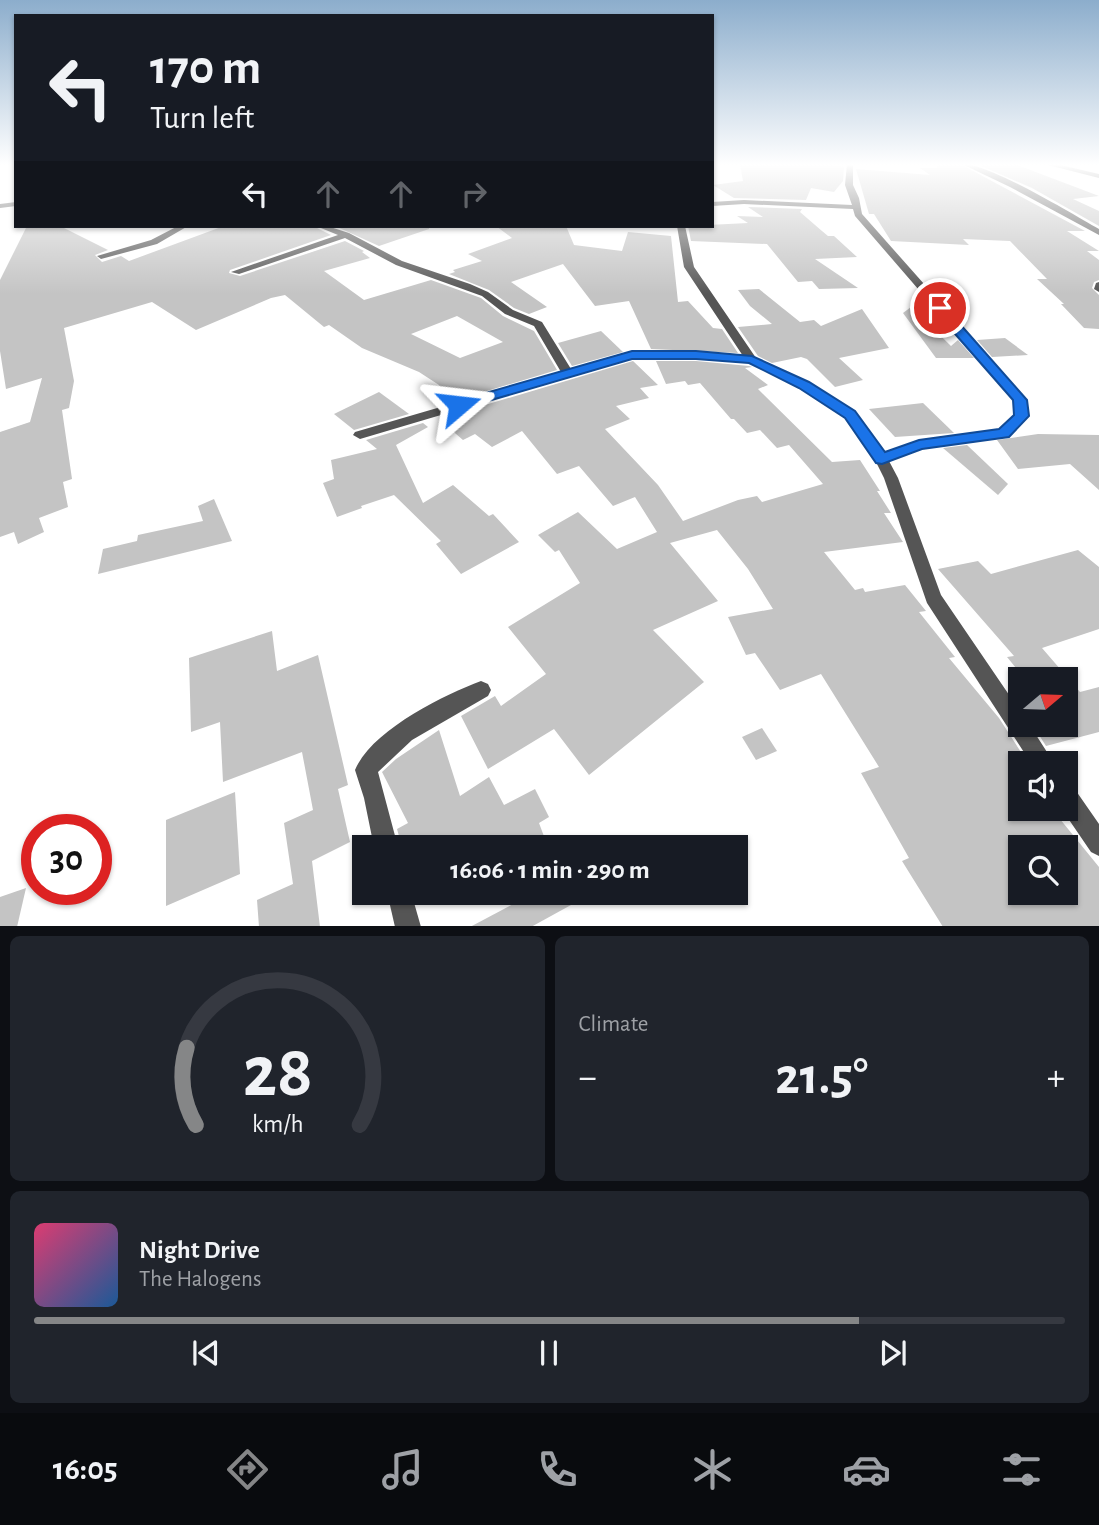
<!DOCTYPE html>
<meta charset="utf-8">
<style>
:root{--surface:#171b24;--page:#20242c;--text:#f1f3f6;--muted:#9ea1a6;--line:#363941;--accent:#858687}
body{margin:0;font-family:"Alegreya Sans",sans-serif;background:var(--page);color:var(--text);height:100vh;display:flex;flex-direction:column;font-size:26px;white-space:nowrap}
*{box-sizing:border-box;margin:0}
p{font-size:23px;color:var(--muted)}
.icon{flex:none;width:38px;height:38px;fill:none;stroke:currentColor;stroke-width:2;stroke-linecap:round;stroke-linejoin:round}
.map{position:relative;height:926px;overflow:hidden}
.sheet{display:flex;flex-direction:column;gap:10px;padding:10px;background:#0d0f14;flex:1}
.sheet>*{flex:none}
.banner{position:absolute;left:14px;top:14px;width:700px;height:214px;border-radius:0px;box-shadow:0 2px 5px #0004;background:#171b24;color:var(--text);overflow:hidden}
.needle{width:46px;rotate:71deg}
.fabs{position:absolute;left:1008px;top:667px;display:grid;gap:14px}
.fabs a{display:grid;place-items:center;width:70px;height:70px;border-radius:0px;background:var(--surface);box-shadow:0 2px 5px #0004;font-size:35px}
.speed{position:absolute;left:21px;top:814px;display:flex;gap:14px;font-size:35px;font-weight:700;text-align:center}
.speed>*{display:grid;place-content:center;width:91px;height:91px;border-radius:50%;background:var(--surface);box-shadow:0 2px 5px #0004;line-height:1}
.speed .limit{border:10px solid #d22;background:#fff;color:#111}
.pin{position:absolute;display:grid;place-items:center;width:60px;height:60px;color:#fff;margin:-30px;border:4px solid #fff;border-radius:50%;box-shadow:0 2px 7px #0007}
.me{position:absolute;width:77px;margin:-38px;rotate:73deg;stroke-linejoin:round;filter:drop-shadow(0 0 5px #0008)}
.turn{display:flex;align-items:center;gap:24px;height:147px;padding:0 21px;font-size:32px}
.turn .icon{width:91px;height:91px;stroke-width:2.5}
.turn b{display:block;font-size:49px;line-height:60px}
.lanes{display:flex;align-items:center;height:66px;padding:0 21px;background:#0003;justify-content:center;gap:35px;direction:ltr}
.lanes .off{opacity:.35}
.big{font-size:52px;font-weight:700;line-height:1.1}
.sheet .tile{flex:1;display:flex;flex-direction:column;justify-content:center;gap:10px;min-width:0;padding:0 24px;border-radius:10px;background:var(--page)}
.sheet .dial{align-items:center;gap:0}
.dial svg{height:182px;overflow:visible;fill:none;stroke:var(--line);stroke-width:7;stroke-linecap:round;text-anchor:middle}
.dial text{fill:var(--text);stroke:none}
.song{display:flex;align-items:center;gap:21px}
.cover{width:84px;height:84px;border-radius:10px;background:linear-gradient(135deg,hsl(340 70% 55%),hsl(210 70% 35%))}
.played{height:7px;border-radius:4px;background:linear-gradient(90deg,var(--accent) 80%,var(--line) 80%)}
.keys{display:flex;justify-content:space-around;direction:ltr}
.heat{display:flex;justify-content:space-between;align-items:center;font-size:38px;direction:ltr}
.sheet .tiles{flex:1;display:grid;gap:10px;grid-template-columns:1fr 1fr}
.tile:last-child{grid-column:span 2}
.trip{position:absolute;left:352px;top:835px;width:396px;height:70px;border-radius:0px;background:var(--surface);box-shadow:0 2px 5px #0004;font-weight:700;line-height:70px;text-align:center}
.tab-bar{display:flex;height:112px;justify-content:space-around;align-items:center;background:#090b0e;color:var(--muted)}
.tab-bar .icon{width:49px;height:49px}
.tab-bar .selected{color:var(--accent)}
.tab-bar b{font-size:32px;color:var(--text)}
.map>svg:first-child{display:block}
</style>
<div class="map">
<svg width="1099" height="927" viewBox="0 0 1099 927">
<rect width="100%" height="100%" fill="#fff"/>
<g fill="#c4c4c4" fill-rule="evenodd">
<path d="M740,164h89l15,3 -1,14 -9,11 -23,-4 -5,12 -72,-2 -21,-13 30,-4z"/>
<path d="M938,164h22l125,67h-18l32,20h-12l12,9v20l-5,2 -2,6 7,7v34l-15,-1 -23,-24h3l-27,-25h10l-37,-38 -47,-2 6,6 -78,-4 -17,-27h-5l-13,-45 74,6 -10,-7h17z"/>
<path d="M977,164h38l84,32 -26,3 26,12v15l-67,-38z"/>
<path d="M748,207l54,2 -2,3 22,19 6,5h6l23,21 -42,2 43,29 -39,1 -7,-8 -14,1 -31,-38 -76,-3 -3,-15 60,-3 -11,-7 26,1z"/>
<path d="M27,226h33l48,24 -13,5 7,7 19,-6 8,5 95,-35h89l18,9 -101,35 -1,3 11,3 105,-35 19,10 -2,1 8,6 -46,13 40,29 67,-20 50,18 22,18 31,15 23,39 -107,32 -11,-17 -20,-13 -57,-24 -33,-23 -5,2 -39,-32 -14,3 -75,32 -44,-28 -88,26 10,53 -5,27 -7,2 10,69 -9,3 5,25 -29,11 5,14 -26,12 -4,-12 -14,5v-105l30,-10 12,-44 -36,11 -6,-38v-71zM457,316l46,26 -43,16 -49,-24z"/>
<path d="M335,226h94v3l-50,17z"/>
<path d="M496,226h70l8,19 48,6 6,-19 43,4 7,66 10,-1 25,27 9,1 16,24 -87,-4 -22,-48 -34,5 -32,-42 -52,18 36,25 -18,7 -15,-6 -25,-18 -40,-16 6,-2 -2,-2 29,-9 -14,-7 44,-16z"/>
<path d="M759,289l41,33 14,-2 7,6 41,-17 27,39 -50,10 24,22 -28,7 -28,-28 -6,-2 -29,6 -14,-7 -20,-29 34,-3 -22,-18 -12,-16z"/>
<path d="M911,307l40,39 7,-6 16,18h-38l-33,-45z"/>
<path d="M601,331l22,21 -51,14 -14,-23z"/>
<path d="M1005,338l23,17 -36,2 -15,-17z"/>
<path d="M633,361l25,24 -18,3 9,10 -33,8 14,13 -25,10 53,56 25,36 55,-21 19,-4 5,6 61,-18 -34,-39 -12,3 -17,-18 -13,3 -13,-14h-3l-31,-36 -12,2 -3,-4 -19,3 -10,-23h40l53,5 3,1 -7,1 23,17 -10,4 74,73 28,-2 20,31h-3l14,22h-7l19,29 -79,10 31,38 8,-2 2,4 40,-7 21,26 -7,1 36,45 -6,1 50,60 29,45h-8v45h31l48,59v60h-156l-41,-66 7,-3 -48,-85 18,-6 -58,-93 -41,16 -25,-37 -9,2 -18,-38 45,-8 -25,-40 -31,-39 -47,13 48,58 -65,29 51,52 -115,93 -35,-46 -66,40 -27,-53 34,-20 6,10 45,-32 -38,-47 72,-44 -21,-33 -4,2 -17,-17 40,-23 39,37 40,-17 -22,-35 -22,9 -34,-40 -22,8 -35,-43 -30,16 -17,-13 -12,6 -22,-19 17,-8zM1020,847h46v45h-46z"/>
<path d="M379,392l30,22 -55,16 -20,-16z"/>
<path d="M923,403l31,30 -59,4 -26,-28z"/>
<path d="M423,423l5,4 -32,18 27,58 30,-18 36,31 4,-2 26,28 -58,32 -25,-30 5,-3 -47,-46 -33,11 1,2 -25,9 -14,-34 11,-4 -3,-19 46,-11 -11,-9z"/>
<path d="M1038,434l61,1v55l-29,-26 -52,5 -21,-29z"/>
<path d="M967,445l41,39 -10,11 -55,-47z"/>
<path d="M214,499l18,42 -134,33 5,-25 34,-8 1,-6 65,-14 -5,-15z"/>
<path d="M1078,550l21,17v62l-57,19 38,44 19,-5v45l-53,14 -14,-22h34v-45h-41l-18,-22 7,-1 -76,-87 40,-8 13,13z"/>
<path d="M272,631l5,40 41,-16 30,130 -10,4 12,53 -38,19 8,66h-61l-2,-27 36,-16 -9,-61 29,-13 -11,-58 -79,30 -3,-60 -29,10 -2,-74z"/>
<path d="M762,728l15,23 -21,9 -14,-23z"/>
<path d="M439,730l21,66 29,-19 15,28 31,-16 14,28 -10,6 9,24h-146l-5,-18 11,-6 -26,-51 14,-13z"/>
<path d="M235,792l5,82 -74,32v-86z"/>
<path d="M26,888l-9,39h-17v-30z"/>
<path d="M536,892h30l5,13 -40,22h-61z"/>
</g>
<g fill="none" stroke-linecap="round" stroke-linejoin="round">
<g fill="#555" fill-rule="evenodd">
<path d="M847,164h6v21l6,13 3,16 164,185 1,17 -18,20 -88,13 -32,12 9,17 43,117 79,116v13h9l25,39h-23l-104,-160 -43,-125 -16,-32 -23,-29 -45,-29 -50,-25 -54,-5h-63l-273,81 -7,-4 2,-3 206,-60 -27,-46 -29,-12 -23,-18 -86,-31 -51,-27 -106,36 -8,-2 107,-37 -22,-9h11l22,7 53,28 68,23 18,8 25,18 29,12 29,47 61,-17h64l47,4 -59,-89 -7,-41h8l9,41 62,91 52,24 47,29 30,42 34,-12 81,-12 15,-14 -1,-15 -159,-184 -2,-7 -109,-5 -32,2v-4l32,-2 108,5 -7,-20z"/>
<path d="M962,164c29,0 108,49 137,65v6l-89,-48z"/>
<path d="M1044,164h12l43,10v4z"/>
<path d="M16,202v4l-16,2v-4z"/>
<path d="M178,226h10l-31,18 -56,15 -4,-3 54,-16z"/>
<path d="M1099,282v10l-5,-3 2,-6z"/>
<path d="M481,681l7,3 3,6 -3,6 -76,44 -34,32 20,75h-24l-10,-49 -9,-28c16,-39 88,-75 126,-89z"/>
<path d="M1066,785l8,3 25,36v32l-8,-4 -30,-44h5z"/>
<path d="M387,892h24l10,35h-26z"/>
</g>
</g>
<linearGradient id="sky" x2="0" y2="1"><stop stop-color="#8cadcc"/><stop offset="0.56" stop-color="#fff"/><stop offset="1" stop-color="#fff" stop-opacity="0"/></linearGradient>
<rect width="1099" height="294" fill="url(#sky)"/>
<path fill="#1a73e8" stroke="#114b97" stroke-width="2" d="M940,305l4,1 83,94 2,16 -20,21 -87,12 -40,15 -6,-1 -31,-45 -46,-30 -50,-25 -53,-4h-64l-168,49h-10l-2,-3 2,-3 178,-51h64l56,5 57,26 46,29 30,41 34,-12 80,-11 15,-14 -1,-15 -78,-89v-5z"/>
</svg>
<div class="fabs">
<a><svg class="needle" viewBox="-14 -14 28 28"><path d="M0-13l5 13h-10z" fill="#e53935"/><path d="M0 13l5-13h-10z" fill="#9ea1a6"/></svg></a>
<a><svg class="icon" aria-label="sound" viewBox="0 0 24 24"><path d="M4 9h4l5-4v14l-5-4H4zM17 9q2 3 0 6"/></svg></a>
<a><svg class="icon" aria-label="search" viewBox="0 0 24 24"><circle cx="10" cy="10" r="6"/><path d="M15 15l6 6"/></svg></a>
</div>
<div class="speed"><div class="limit">30</div></div>
<div class="pin" style="left:940px;top:308px;background:#d93025"><svg class="icon" aria-label="arrive" viewBox="0 0 24 24"><path d="M6 21V4h12l-3 4 3 4H6"/></svg></div>
<svg class="me" style="left:459px;top:405px" viewBox="-20 -20 40 40"><path d="M0-17L14 15 0 8-14 15z" fill="#1a73e8" stroke="#fff" stroke-width="4"/></svg>
<div class="trip">16:06 · 1 min · 290 m</div>
<div class="banner">
<div class="turn"><svg class="icon" aria-label="left" viewBox="0 0 24 24"><path d="M17 20v-9H6M10 6l-5 5 5 5"/></svg><div><b>170 m</b>Turn left</div></div>
<div class="lanes"><svg class="icon" aria-label="left" viewBox="0 0 24 24"><path d="M17 20v-9H6M10 6l-5 5 5 5"/></svg><svg class="icon off" aria-label="ahead" viewBox="0 0 24 24"><path d="M12 20V5M6 11l6-6 6 6"/></svg><svg class="icon off" aria-label="ahead" viewBox="0 0 24 24"><path d="M12 20V5M6 11l6-6 6 6"/></svg><svg class="icon off" aria-label="right" viewBox="0 0 24 24"><path d="M7 20v-9h11M14 6l5 5-5 5"/></svg></div>
</div>
</div>
<section class="sheet">
<div class="tiles">
<div class="tile dial"><svg viewBox="0 0 100 80">
<path d="M14 69A42 42 0 1 1 86 69"/>
<path d="M14 69A42 42 0 0 1 10 35" stroke="#858687"/>
<text x="50" y="56" font-size="32" font-weight="700">28</text>
<text x="50" y="72" font-size="11">km/h</text>
</svg></div>
<div class="tile"><p>Climate</p>
<div class="heat"><a>−</a><b class="big">21.5°</b><a>+</a></div>
</div>
<div class="tile">
<div class="song"><i class="cover"></i><div><b>Night Drive</b><p>The Halogens</p></div></div>
<div class="played"></div>
<div class="keys"><svg class="icon" aria-label="previous" viewBox="0 0 24 24"><path d="M18 5L8 12l10 7zM5 5v14"/></svg><svg class="icon" aria-label="pause" viewBox="0 0 24 24"><path d="M8 5v14M16 5v14"/></svg><svg class="icon" aria-label="next" viewBox="0 0 24 24"><path d="M6 5l10 7-10 7zM19 5v14"/></svg></div>
</div>
</div>
</section>
<nav class="tab-bar">
<b>16:05</b>
<svg class="icon selected" aria-label="directions" viewBox="0 0 24 24"><path d="M12 3l9 9-9 9-9-9zM9 14v-3h6M13 9l2 2-2 2"/></svg>
<svg class="icon" aria-label="music" viewBox="0 0 24 24"><path d="M9 18V5l10-2v13"/><circle cx="6" cy="18" r="3"/><circle cx="16" cy="16" r="3"/></svg>
<svg class="icon" aria-label="phone" viewBox="0 0 24 24"><path d="M5 4h4l2 5-3 2q2 4 5 5l2-3 5 2v4C11 20 4 13 5 4z"/></svg>
<svg class="icon" aria-label="climate" viewBox="0 0 24 24"><path d="M12 3v18M4 7l16 10M4 17L20 7"/></svg>
<svg class="icon" aria-label="car" viewBox="0 0 24 24"><path d="M5 17H2v-5l4-1 3-4h7l3 4 3 1v5h-3M9 17h6M6 11h13"/><circle cx="7" cy="17" r="2"/><circle cx="17" cy="17" r="2"/></svg>
<svg class="icon" aria-label="filters" viewBox="0 0 24 24"><path d="M4 7h16M4 17h16"/><circle cx="9" cy="7" r="2"/><circle cx="15" cy="17" r="2"/></svg>
</nav>
